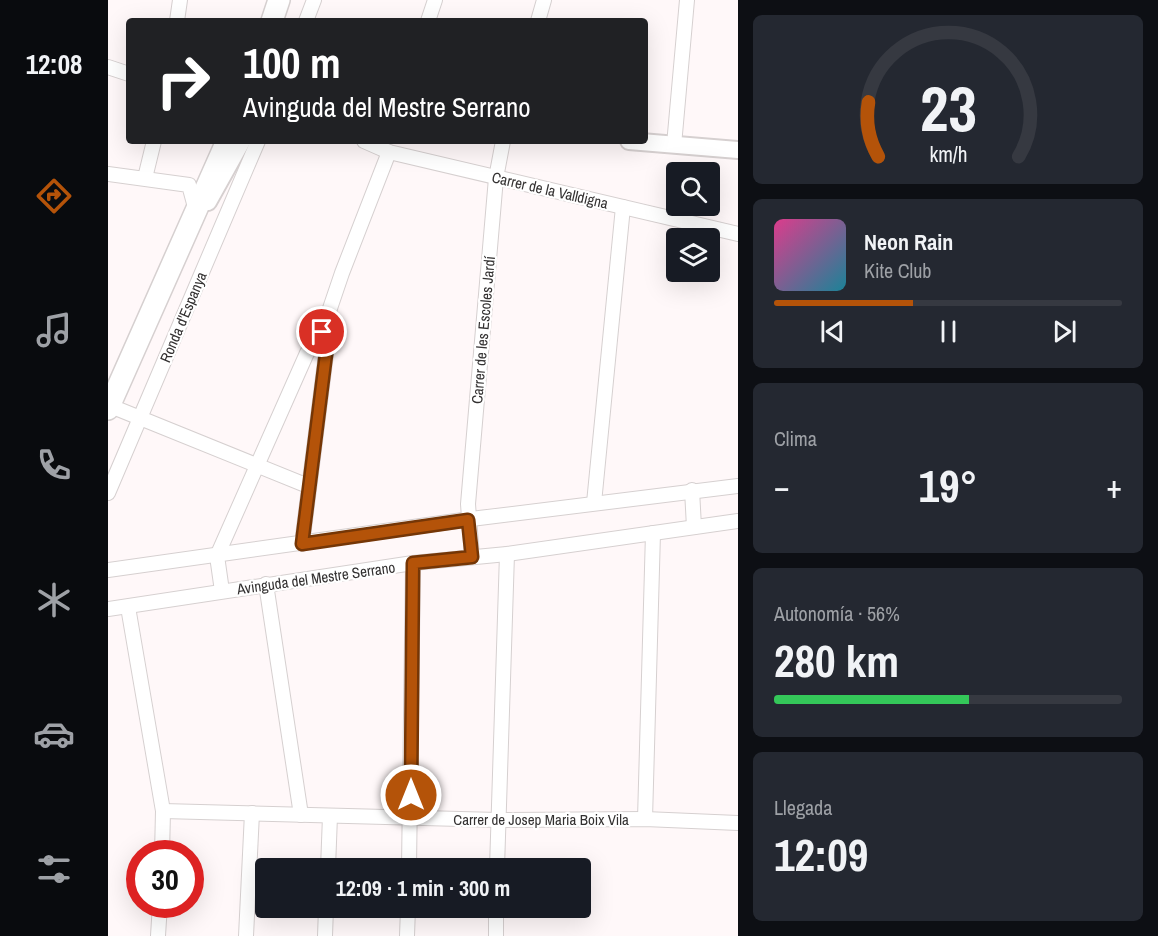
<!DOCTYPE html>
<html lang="es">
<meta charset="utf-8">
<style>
:root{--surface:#171b24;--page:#242831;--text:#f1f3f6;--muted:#9ea1a6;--line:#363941;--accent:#b45309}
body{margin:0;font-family:"Archivo Narrow",sans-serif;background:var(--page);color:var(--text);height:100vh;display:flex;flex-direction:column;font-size:22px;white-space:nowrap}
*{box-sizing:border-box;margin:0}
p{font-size:20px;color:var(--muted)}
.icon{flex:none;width:33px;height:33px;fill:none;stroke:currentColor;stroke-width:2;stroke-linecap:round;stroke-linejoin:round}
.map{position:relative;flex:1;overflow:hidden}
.side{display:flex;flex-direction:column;gap:15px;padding:15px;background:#0d0f14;width:420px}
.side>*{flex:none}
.guide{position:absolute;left:18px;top:18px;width:522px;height:126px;border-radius:6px;box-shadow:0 6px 24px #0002;background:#202124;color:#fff;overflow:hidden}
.controls{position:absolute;left:558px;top:162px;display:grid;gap:12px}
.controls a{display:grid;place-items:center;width:54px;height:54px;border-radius:6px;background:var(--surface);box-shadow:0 6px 24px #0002;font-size:30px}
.speed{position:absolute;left:18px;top:840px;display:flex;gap:12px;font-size:30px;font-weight:700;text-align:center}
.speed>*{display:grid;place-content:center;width:78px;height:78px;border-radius:50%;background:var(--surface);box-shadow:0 6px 24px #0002;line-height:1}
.speed .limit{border:9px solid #d22;background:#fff;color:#111}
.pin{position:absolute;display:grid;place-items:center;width:51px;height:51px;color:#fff;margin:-26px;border:3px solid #fff;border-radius:50%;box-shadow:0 2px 6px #0007}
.me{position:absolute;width:66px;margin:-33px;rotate:0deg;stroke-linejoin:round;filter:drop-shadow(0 0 4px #0008)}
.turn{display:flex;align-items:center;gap:21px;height:126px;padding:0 18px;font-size:27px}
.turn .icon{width:78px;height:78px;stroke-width:2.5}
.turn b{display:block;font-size:42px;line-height:51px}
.big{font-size:45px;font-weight:800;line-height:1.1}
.side .card{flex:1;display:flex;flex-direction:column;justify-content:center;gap:9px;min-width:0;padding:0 21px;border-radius:9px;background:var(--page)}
.side .dial{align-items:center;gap:0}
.dial svg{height:156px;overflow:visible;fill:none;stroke:var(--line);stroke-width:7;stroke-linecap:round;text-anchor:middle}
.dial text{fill:var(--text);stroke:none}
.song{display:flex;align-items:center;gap:18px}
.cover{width:72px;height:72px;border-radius:9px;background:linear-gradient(135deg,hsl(330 70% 55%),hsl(190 70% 35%))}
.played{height:6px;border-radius:3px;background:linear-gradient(90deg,var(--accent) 40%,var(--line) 40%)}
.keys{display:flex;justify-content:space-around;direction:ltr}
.heat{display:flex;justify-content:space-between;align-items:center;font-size:33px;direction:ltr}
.charge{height:9px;border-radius:4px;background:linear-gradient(90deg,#34c759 56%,var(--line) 0)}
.trip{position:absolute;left:147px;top:858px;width:336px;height:60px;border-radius:6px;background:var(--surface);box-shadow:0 6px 24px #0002;font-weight:800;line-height:60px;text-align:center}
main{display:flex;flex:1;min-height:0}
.tabs{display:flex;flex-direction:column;width:108px;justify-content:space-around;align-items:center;background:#090b0e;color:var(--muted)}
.tabs .icon{width:42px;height:42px}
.tabs .on{color:var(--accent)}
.tabs b{font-size:27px;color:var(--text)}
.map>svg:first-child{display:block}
</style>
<main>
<nav class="tabs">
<b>12:08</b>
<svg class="icon on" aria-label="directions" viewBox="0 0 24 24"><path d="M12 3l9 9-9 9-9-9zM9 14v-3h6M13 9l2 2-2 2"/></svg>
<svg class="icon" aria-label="music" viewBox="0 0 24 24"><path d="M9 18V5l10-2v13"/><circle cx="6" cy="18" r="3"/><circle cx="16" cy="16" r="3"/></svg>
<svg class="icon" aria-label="phone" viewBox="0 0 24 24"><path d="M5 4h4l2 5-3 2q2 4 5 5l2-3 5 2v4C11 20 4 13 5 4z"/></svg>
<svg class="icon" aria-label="climate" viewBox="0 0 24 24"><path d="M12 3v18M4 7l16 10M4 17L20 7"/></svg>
<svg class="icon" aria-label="car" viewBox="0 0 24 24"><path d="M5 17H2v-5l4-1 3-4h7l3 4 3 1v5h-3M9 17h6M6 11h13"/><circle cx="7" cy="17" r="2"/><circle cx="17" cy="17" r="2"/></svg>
<svg class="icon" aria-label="filters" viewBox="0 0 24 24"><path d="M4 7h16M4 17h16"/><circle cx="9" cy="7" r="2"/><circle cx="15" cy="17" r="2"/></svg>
</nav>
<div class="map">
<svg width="630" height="936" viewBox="0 0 630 936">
<rect width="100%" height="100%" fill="#fff8f9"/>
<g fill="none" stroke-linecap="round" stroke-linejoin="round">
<defs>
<g id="minor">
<path d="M69,21l3,-21"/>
<path d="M198,21l8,-21"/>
<path d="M320,21l7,-21"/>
<path d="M430,21l6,-21"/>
<path d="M0,67l21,7"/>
<path d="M256,141l25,11 349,82"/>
<path d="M566,145l13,-145"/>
<path d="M0,174l81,11 7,26"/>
<path d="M37,178l9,-37"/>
<path d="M0,405l200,81"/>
<path d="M584,490l2,37"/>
<path d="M0,493l150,-352"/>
<path d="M486,503l29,-296"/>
<path d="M194,544l24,-190 -4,-22"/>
<path d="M364,557l-4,-53 28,-326 7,-37"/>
<path d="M0,570l355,-50 275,-34"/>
<path d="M158,584l35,231"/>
<path d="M114,591l-5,-35 90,-203 15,-21 20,-59 47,-121"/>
<path d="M20,607l35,204 -1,43"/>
<path d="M0,609l305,-46 94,-9 231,-33"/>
<path d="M55,811l335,9 147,-1 93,4"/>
<path d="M537,819l8,-286"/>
<path d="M220,868l2,-52"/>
<path d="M301,868l4,-305"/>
<path d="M389,868l10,-314"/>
<path d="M50,936l2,-32"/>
<path d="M138,936l6,-123"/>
<path d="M217,936l1,-28"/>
<path d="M299,936l1,-28"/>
<path d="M388,936v-28"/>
</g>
<g id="tertiary">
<path d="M521,141l109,9"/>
<path d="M100,202l34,-61"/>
</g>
<g id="trunk">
<path d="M164,21l7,-21"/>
<path d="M0,409l119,-268"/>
</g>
</defs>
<use href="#minor" stroke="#d6d0d0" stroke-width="16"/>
<use href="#tertiary" stroke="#d6d0d0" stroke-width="20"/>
<use href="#trunk" stroke="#d6d0d0" stroke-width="24"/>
<use href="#minor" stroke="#fff" stroke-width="14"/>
<use href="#tertiary" stroke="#fff" stroke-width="16"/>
<use href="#trunk" stroke="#fff" stroke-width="21"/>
</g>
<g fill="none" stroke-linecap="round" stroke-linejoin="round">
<defs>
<path id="route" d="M214,332l4,22 -24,190 166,-24 4,37 -59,6 -2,232"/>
</defs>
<use href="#route" stroke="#753606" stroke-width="15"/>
<use href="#route" stroke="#b45309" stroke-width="10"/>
</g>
<g text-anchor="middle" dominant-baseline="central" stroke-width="4.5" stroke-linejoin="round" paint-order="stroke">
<g font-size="15" fill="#333131" stroke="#fff">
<text transform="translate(442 190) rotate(13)">Carrer de la Valldigna</text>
<text transform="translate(75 317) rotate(-67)">Ronda d'Espanya</text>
<text transform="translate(375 330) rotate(-85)">Carrer de les Escoles Jardí</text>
<text transform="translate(208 578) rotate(-8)">Avinguda del Mestre Serrano</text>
<text x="433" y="819">Carrer de Josep Maria Boix Vila</text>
</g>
</g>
</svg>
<div class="controls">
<a><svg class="icon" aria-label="search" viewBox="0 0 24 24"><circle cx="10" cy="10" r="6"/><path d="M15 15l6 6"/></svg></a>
<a><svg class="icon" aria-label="layers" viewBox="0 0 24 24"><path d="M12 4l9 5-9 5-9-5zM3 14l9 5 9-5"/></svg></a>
</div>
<div class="speed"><div class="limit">30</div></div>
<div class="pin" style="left:214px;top:332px;background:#d93025"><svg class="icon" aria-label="arrive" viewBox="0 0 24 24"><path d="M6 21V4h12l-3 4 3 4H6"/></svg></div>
<svg class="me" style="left:303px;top:795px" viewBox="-20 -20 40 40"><circle r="17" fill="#b45309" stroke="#fff" stroke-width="3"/><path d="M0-11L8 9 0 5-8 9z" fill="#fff"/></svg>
<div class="trip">12:09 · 1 min · 300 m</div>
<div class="guide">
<div class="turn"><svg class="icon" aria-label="right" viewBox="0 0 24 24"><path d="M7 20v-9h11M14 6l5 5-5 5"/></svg><div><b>100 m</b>Avinguda del Mestre Serrano</div></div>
</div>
</div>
<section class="side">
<div class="card dial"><svg viewBox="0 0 100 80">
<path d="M14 69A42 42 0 1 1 86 69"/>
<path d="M14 69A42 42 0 0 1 9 41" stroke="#b45309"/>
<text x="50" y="56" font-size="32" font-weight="700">23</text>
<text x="50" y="72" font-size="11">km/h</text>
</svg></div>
<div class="card">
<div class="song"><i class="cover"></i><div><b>Neon Rain</b><p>Kite Club</p></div></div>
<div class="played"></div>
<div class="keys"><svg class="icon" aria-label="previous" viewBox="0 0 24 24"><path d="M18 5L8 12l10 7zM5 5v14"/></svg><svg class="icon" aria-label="pause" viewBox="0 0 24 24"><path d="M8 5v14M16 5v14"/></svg><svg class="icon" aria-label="next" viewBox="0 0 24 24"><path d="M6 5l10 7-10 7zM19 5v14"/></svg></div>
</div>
<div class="card"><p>Clima</p>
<div class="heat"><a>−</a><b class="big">19°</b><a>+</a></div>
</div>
<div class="card"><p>Autonomía · 56%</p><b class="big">280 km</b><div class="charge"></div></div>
<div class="card"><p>Llegada</p><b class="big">12:09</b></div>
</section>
</main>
